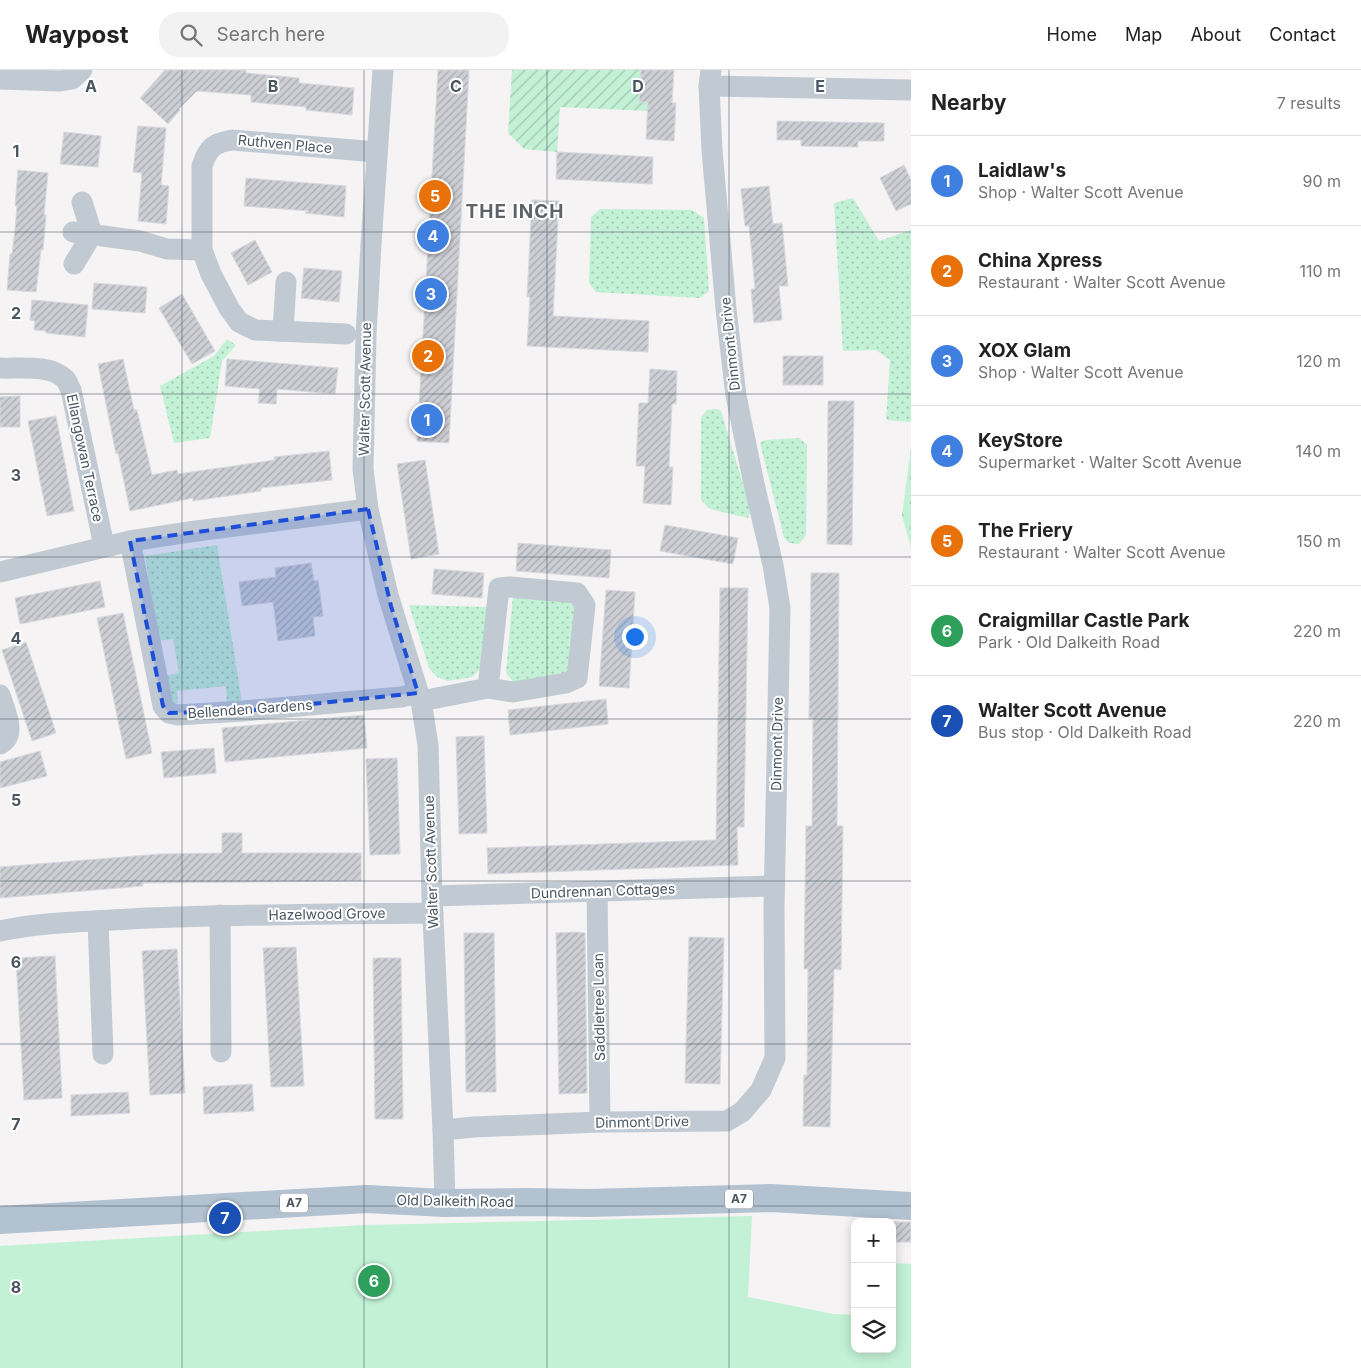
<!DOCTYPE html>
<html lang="en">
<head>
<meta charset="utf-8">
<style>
  :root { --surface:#fff; --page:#f2f2f2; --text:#222; --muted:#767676; --line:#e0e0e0; --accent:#1a73e8 }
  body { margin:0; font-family:Inter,sans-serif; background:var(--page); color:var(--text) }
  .controls { position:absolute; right:15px; bottom:15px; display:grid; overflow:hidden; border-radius:10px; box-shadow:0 2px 12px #0003 }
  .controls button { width:45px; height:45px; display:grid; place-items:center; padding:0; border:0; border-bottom:1px solid var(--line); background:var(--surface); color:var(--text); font:25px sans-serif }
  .you { position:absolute; left:634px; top:566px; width:18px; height:18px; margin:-12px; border:4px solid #fff; border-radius:50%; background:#1a73e8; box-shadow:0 0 0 8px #1a73e833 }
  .badge { display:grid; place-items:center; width:32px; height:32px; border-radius:50%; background:var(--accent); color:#fff; font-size:16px; font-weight:700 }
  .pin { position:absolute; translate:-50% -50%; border:2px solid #fff; box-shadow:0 1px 5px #0006 }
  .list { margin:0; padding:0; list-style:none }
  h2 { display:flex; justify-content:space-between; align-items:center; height:65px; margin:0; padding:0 20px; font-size:21px }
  h2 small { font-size:16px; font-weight:400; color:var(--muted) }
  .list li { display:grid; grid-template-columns:32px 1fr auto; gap:15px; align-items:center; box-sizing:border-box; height:90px; padding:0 20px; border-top:1px solid var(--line) }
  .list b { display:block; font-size:19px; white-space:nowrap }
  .list p { margin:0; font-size:16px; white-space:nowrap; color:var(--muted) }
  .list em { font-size:16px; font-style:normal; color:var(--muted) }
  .icon { flex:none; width:28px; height:28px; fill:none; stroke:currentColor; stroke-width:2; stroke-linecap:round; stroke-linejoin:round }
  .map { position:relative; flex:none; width:911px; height:1298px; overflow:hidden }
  header { display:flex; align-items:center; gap:30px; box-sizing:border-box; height:70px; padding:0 25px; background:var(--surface); border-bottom:1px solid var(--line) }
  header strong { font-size:24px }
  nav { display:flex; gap:28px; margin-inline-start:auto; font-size:18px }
  .search { width:350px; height:45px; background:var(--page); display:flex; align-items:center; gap:12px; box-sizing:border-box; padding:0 18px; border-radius:20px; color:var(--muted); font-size:19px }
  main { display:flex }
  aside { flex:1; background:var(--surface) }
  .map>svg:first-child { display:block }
</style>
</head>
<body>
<header>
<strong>Waypost</strong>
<div class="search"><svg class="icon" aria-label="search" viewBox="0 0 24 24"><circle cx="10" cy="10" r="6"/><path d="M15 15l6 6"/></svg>Search here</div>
<nav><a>Home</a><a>Map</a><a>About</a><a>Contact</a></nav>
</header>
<main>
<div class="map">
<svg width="911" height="1298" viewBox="0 0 911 1298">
  <defs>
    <pattern id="grass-dots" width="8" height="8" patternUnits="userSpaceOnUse" patternTransform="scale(1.25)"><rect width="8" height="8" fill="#c3f1d5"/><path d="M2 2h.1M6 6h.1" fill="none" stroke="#a0c6b0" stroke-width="1.8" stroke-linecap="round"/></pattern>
    <pattern id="forest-firs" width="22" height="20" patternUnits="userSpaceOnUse" patternTransform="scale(1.25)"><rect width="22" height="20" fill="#c3f1d5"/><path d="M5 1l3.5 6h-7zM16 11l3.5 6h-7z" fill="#a0c6b0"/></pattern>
    <pattern id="garden-furrows" width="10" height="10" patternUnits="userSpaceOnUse" patternTransform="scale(1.25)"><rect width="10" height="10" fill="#c3f1d5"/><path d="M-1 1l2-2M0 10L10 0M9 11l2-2" fill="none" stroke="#a0c6b0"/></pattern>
    <pattern id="building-hatch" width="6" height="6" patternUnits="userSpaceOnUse" patternTransform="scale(1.25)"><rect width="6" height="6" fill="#cdcfd5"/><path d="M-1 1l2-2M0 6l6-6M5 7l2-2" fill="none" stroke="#a8abb0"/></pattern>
  </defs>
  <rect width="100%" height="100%" fill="#f5f3f3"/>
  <g fill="url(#grass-dots)">
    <path d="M 853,128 L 879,171 L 911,160 L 911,352 L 886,350 L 890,290 L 876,280 L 843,281 L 834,133 Z"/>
    <path d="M 600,139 L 692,140 L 704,148 L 709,221 L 700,228 L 596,222 L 589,213 L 591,147 Z"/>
    <path d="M 227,269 L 236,275 L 222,291 L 210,368 L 174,373 L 160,316 L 214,286 Z"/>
    <path d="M 717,339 L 721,341 L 751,441 L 748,448 L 710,439 L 701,430 L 701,347 L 707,340 Z"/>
    <path d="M 799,368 L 807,375 L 806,465 L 799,474 L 789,473 L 784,467 L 760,373 L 765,370 Z"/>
    <path d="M 217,475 L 242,632 L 227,633 L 226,616 L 177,621 L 178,638 L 172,634 L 164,606 L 179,603 L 173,569 L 158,571 L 145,486 Z"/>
    <path d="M 513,525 L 570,532 L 578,540 L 570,602 L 513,612 L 506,603 Z"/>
    <path d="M 409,535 L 491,537 L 481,598 L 472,607 L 448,611 L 437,607 L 429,598 Z"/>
  </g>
  <path fill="url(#forest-firs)" d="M 911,377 L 911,478 L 902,446 Z"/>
  <path fill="#c3f1d5" d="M 752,1146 L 748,1227 L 833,1244 L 855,1245 L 855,1279 L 892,1279 L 892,1193 L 911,1194 L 911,1298 L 0,1298 L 0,1176 L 365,1155 Z"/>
  <path fill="url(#garden-furrows)" d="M 512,0 L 641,0 L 640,32 L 648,32 L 648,41 L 560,37 L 557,82 L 524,79 L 508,63 Z"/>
  <g fill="url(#building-hatch)" stroke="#d7d9de">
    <path d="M 165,0 L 246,0 L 246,3 L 299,8 L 299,13 L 354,18 L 352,45 L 306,40 L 306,37 L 251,32 L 251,25 L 197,21 L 179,39 L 180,40 L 168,54 L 140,28 Z"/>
    <path d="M 438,0 L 469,0 L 449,373 L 417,371 Z"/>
    <path d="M 641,0 L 674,0 L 672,33 L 676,33 L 674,71 L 646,69 L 648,32 L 639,32 Z"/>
    <path d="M 777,51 L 884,53 L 884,71 L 858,71 L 858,77 L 801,76 L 801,70 L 777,70 Z"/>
    <path d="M 138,56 L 166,58 L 161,115 L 169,116 L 166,154 L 138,151 L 142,103 L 133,102 Z"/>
    <path d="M 64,62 L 101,66 L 98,97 L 60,94 Z"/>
    <path d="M 557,82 L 653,87 L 652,114 L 556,109 Z"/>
    <path d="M 904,95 L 911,110 L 911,134 L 896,141 L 880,108 Z"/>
    <path d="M 18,100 L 48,103 L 44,145 L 46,145 L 43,180 L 41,180 L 36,222 L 7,220 L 10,184 L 12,184 L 15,160 L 17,136 L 15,136 Z"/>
    <path d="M 246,108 L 346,116 L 344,147 L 305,143 L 309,141 L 244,136 Z"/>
    <path d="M 769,116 L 773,154 L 782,153 L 788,216 L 779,216 L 782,250 L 754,253 L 751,219 L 755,219 L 752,186 L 749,156 L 745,156 L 741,119 Z"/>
    <path d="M 532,130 L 559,131 L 553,246 L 649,251 L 648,282 L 527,276 L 530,227 L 527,227 Z"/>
    <path d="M 255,170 L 272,202 L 248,215 L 231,183 Z"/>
    <path d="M 304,198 L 342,201 L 339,232 L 301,228 Z"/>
    <path d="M 94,213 L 147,217 L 145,243 L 92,239 Z"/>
    <path d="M 182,224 L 215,281 L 192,294 L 159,238 Z"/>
    <path d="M 32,230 L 88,235 L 85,267 L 46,263 L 46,261 L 34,260 L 35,251 L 30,250 Z"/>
    <rect x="783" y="286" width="40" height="29"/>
    <path d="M 123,289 L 134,340 L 137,340 L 152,405 L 177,400 L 178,404 L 275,390 L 274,387 L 329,381 L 332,410 L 261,418 L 261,421 L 193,431 L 193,428 L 130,441 L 118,383 L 116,384 L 98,294 Z"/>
    <path d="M 227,289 L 338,298 L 335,324 L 277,319 L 276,334 L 258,333 L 260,319 L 225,316 Z"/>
    <path d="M 650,299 L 677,301 L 676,334 L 672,334 L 669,397 L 673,397 L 671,435 L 643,433 L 645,396 L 636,396 L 639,333 L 648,333 Z"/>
    <path d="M 20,326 L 20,357 L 0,357 L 0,327 Z"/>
    <path d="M 828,331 L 854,331 L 852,475 L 827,474 Z"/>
    <path d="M 56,346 L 74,441 L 47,446 L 28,351 Z"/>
    <path d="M 425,390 L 439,484 L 411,489 L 397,394 Z"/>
    <path d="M 665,455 L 738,468 L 733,494 L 660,481 Z"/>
    <path d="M 518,473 L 611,480 L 609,508 L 516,501 Z"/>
    <path d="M 311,493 L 314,511 L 318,510 L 323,546 L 313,547 L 315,566 L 278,571 L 273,532 L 242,536 L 239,512 L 276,507 L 275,498 Z"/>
    <path d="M 434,499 L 484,503 L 482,528 L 432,524 Z"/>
    <path d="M 811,503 L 839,503 L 837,756 L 843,756 L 841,900 L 834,899 L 830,1057 L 803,1056 L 804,1005 L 807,1005 L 808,899 L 804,899 L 806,756 L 812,756 L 813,649 L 809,649 Z"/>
    <path d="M 100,511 L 105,537 L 20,554 L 15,528 Z"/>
    <path d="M 720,518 L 748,518 L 744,757 L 737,757 L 738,795 L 488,804 L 487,778 L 716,770 Z"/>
    <path d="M 606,520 L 635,522 L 629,618 L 599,616 Z"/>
    <path d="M 123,543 L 152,683 L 126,689 L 97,548 Z"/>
    <path d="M 26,572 L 56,663 L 32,671 L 2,580 Z"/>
    <path d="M 606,629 L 608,654 L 510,665 L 508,640 Z"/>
    <path d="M 364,645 L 367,678 L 225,692 L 222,658 Z"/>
    <path d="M 484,666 L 487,763 L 459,764 L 456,667 Z"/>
    <path d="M 214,678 L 216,703 L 164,708 L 161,682 Z"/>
    <path d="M 40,681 L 47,706 L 0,718 L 0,692 Z"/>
    <path d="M 397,688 L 400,784 L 370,785 L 366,689 Z"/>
    <path d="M 222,763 L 242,763 L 242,783 L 361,783 L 361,811 L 143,813 L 143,816 L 0,828 L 0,797 L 160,784 L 222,783 Z"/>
    <path d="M 575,862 L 585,863 L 587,1023 L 559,1024 L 556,863 Z"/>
    <path d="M 464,863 L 494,863 L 496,1022 L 466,1022 Z"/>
    <path d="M 689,867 L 724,868 L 720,1014 L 685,1013 Z"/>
    <path d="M 296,877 L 304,1016 L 271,1017 L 263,878 Z"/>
    <path d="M 177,879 L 185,1023 L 150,1025 L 142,881 Z"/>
    <path d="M 55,886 L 62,1028 L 24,1030 L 16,888 Z"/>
    <path d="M 373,888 L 401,888 L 403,1049 L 375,1049 Z"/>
    <path d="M 252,1014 L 254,1041 L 204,1044 L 203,1017 Z"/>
    <path d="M 128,1022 L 130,1043 L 71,1046 L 71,1025 Z"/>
    <rect x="892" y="1152" width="19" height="20"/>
  </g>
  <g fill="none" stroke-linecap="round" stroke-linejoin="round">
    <g stroke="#c1cad2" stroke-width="21">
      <path d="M 383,0 L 371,174 L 366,265 L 363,399 L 368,439 L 379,487 L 388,525 L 421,631 L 428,675 L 432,826 L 443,1060 L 445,1133"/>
      <path d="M 0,9 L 60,11 L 72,9 L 82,0"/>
      <path d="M 709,16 L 911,20"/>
      <path d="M 73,162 L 140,171 L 167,179 L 202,180"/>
      <path d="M 74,194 L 92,164 L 82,132"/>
      <path d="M 283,261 L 286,212"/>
      <path d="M 346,264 L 255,260 L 239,252 L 229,238 L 211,204 L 202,180 L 202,96 C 208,78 213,73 232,70 L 377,82"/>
      <path d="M 0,298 C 19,299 51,294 65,309 C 68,312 69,317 71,320 L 104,476"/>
      <path d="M 130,471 L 163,636 L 169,643 L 178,645 L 243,641 L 401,627 L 418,623"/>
      <path d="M 0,502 L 130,471 L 196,461 L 368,439"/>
      <path d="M 0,625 C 4,639 18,665 0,674"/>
      <path d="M 421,631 L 488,618 L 513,622 L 566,613 L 577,608 L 585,535 L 577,523 L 510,517 L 499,518 L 488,618"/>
      <path d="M 597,821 L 600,1052"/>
      <path d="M 432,826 L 774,816"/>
      <path d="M 220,845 L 221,982"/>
      <path d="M 98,851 L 103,984"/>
      <path d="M 0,861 C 42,852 85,852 129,849 C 230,844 332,844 433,843"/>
      <path d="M 443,1060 L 474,1057 L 600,1052 L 727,1051 L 742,1042 L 761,1020 L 775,988 L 774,838 L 780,538 L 773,495 L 754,414 L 736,326 L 726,239 L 712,80 L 709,16 L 711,0"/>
    </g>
    <path stroke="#b3c2d1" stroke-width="28" d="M 0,1150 L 367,1129 L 445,1133 L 528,1132 L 588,1133 L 771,1128 L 911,1136"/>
  </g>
  <path fill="#1d4ed8" fill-opacity="0.2" stroke="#1d4ed8" stroke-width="4" stroke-dasharray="10 6" stroke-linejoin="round" d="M 368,439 L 391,536 L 418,623 L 243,641 L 169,643 L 163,636 L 130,471 Z"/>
  <path fill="none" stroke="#4a5661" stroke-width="1" stroke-opacity="0.55" d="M 182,0 L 182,1298M 364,0 L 364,1298M 547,0 L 547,1298M 729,0 L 729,1298M 0,162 L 911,162M 0,324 L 911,324M 0,487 L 911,487M 0,649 L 911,649M 0,811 L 911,811M 0,974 L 911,974M 0,1136 L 911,1136"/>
  <g text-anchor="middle" stroke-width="4" stroke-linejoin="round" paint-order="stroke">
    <g fill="#fff" stroke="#808990" stroke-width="1">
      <rect x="725" y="1119.5" width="28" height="19" rx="4"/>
      <rect x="280" y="1123.5" width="28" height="19" rx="4"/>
    </g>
    <g font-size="12" font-weight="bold" fill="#4a5661">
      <text x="739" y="1133">A7</text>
      <text x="294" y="1137">A7</text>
    </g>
    <g font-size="14" fill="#4a5661" stroke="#fff">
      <text transform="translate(285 74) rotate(5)" y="5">Ruthven Place</text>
      <text transform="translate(730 274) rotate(-96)" y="5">Dinmont Drive</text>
      <text transform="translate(365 319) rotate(-89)" y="5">Walter Scott Avenue</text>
      <text transform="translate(85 388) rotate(78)" y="5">Ellangowan Terrace</text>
      <text transform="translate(250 639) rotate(-4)" y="5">Bellenden Gardens</text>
      <text transform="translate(777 674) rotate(-89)" y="5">Dinmont Drive</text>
      <text transform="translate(431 792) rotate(-92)" y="5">Walter Scott Avenue</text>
      <text transform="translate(603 821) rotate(-2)" y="5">Dundrennan Cottages</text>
      <text transform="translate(327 844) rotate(-1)" y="5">Hazelwood Grove</text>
      <text transform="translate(599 937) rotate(-91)" y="5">Saddletree Loan</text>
      <text transform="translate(642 1052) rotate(-1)" y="5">Dinmont Drive</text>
      <text transform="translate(455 1131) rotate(1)" y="5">Old Dalkeith Road</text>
    </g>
    <g font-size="19" font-weight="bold" letter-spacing="1" fill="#5f6368" stroke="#fff">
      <text x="515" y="148">THE INCH</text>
    </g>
  </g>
  <g font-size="16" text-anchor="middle" font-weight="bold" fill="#4a5661" stroke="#fff" stroke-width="4" stroke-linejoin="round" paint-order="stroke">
    <text x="91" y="22">A</text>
    <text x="273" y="22">B</text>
    <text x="456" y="22">C</text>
    <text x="638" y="22">D</text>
    <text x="820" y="22">E</text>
    <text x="16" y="87">1</text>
    <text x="16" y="249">2</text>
    <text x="16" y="411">3</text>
    <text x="16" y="574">4</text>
    <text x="16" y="736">5</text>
    <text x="16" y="898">6</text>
    <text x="16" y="1060">7</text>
    <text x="16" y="1223">8</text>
  </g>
</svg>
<div class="controls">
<button>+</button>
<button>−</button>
<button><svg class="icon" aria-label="layers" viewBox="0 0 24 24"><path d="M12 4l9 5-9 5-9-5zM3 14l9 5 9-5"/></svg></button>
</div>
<div class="you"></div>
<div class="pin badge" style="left:427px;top:350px;background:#3f7fe0">1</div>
<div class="pin badge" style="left:428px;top:286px;background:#e8710a">2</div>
<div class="pin badge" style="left:431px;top:224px;background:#3f7fe0">3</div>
<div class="pin badge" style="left:433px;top:166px;background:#3f7fe0">4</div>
<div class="pin badge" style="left:435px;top:126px;background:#e8710a">5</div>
<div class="pin badge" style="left:374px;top:1211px;background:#2e9e5b">6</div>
<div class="pin badge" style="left:225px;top:1148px;background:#1a4fb4">7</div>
</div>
<aside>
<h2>Nearby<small>7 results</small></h2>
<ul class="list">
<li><span class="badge" style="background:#3f7fe0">1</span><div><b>Laidlaw's</b><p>Shop · Walter Scott Avenue</p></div><em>90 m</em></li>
<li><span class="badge" style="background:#e8710a">2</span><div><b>China Xpress</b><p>Restaurant · Walter Scott Avenue</p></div><em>110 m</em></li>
<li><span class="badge" style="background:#3f7fe0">3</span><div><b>XOX Glam</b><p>Shop · Walter Scott Avenue</p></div><em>120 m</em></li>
<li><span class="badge" style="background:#3f7fe0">4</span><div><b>KeyStore</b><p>Supermarket · Walter Scott Avenue</p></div><em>140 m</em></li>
<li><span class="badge" style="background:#e8710a">5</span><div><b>The Friery</b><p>Restaurant · Walter Scott Avenue</p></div><em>150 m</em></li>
<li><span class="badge" style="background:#2e9e5b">6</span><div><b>Craigmillar Castle Park</b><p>Park · Old Dalkeith Road</p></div><em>220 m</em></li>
<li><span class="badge" style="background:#1a4fb4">7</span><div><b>Walter Scott Avenue</b><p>Bus stop · Old Dalkeith Road</p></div><em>220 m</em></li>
</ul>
</aside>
</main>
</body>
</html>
